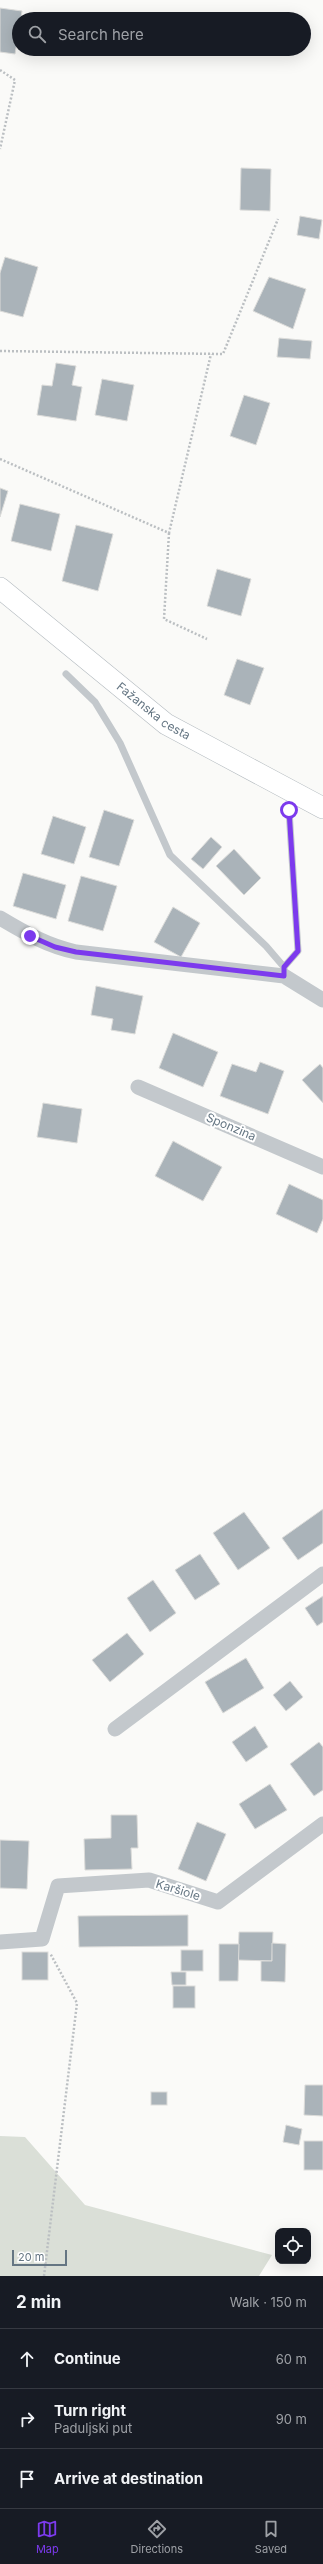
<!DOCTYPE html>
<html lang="en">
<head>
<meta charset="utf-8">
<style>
  :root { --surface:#171b24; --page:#20242c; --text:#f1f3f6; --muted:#9ea1a6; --line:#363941; --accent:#7c3aed }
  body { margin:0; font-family:Inter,sans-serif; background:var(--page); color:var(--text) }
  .controls { position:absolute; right:12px; bottom:12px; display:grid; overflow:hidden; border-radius:8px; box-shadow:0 4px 16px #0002 }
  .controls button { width:36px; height:36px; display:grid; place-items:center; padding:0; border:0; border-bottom:1px solid var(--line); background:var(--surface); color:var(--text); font:20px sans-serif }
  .scale { position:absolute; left:12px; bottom:10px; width:55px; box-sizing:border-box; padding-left:4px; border:2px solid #657683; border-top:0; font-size:11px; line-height:14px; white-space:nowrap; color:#657683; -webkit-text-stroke:3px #fff; paint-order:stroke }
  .stop { position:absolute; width:12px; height:12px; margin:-9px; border:3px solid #7c3aed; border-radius:50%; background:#fff }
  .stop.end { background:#7c3aed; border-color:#fff; box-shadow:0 1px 4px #0008 }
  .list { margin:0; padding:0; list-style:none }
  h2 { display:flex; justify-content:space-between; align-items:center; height:52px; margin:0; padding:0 16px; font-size:17px }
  h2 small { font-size:13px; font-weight:400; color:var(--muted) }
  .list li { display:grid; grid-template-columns:26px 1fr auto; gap:12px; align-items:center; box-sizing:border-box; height:60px; padding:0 16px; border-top:1px solid var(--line) }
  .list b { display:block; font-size:15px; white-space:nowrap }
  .list p { margin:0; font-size:13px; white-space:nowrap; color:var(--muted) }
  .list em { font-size:13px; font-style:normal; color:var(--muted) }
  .icon { flex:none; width:22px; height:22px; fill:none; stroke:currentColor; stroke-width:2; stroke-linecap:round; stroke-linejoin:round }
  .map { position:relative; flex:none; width:323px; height:2276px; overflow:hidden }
  .search { position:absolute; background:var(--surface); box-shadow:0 4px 16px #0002; left:12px; right:12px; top:12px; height:44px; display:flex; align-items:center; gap:10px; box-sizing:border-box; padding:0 14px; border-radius:22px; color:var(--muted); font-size:15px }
  .sheet { height:232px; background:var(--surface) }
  nav { display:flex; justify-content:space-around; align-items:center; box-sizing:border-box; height:56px; border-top:1px solid var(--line); background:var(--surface); font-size:11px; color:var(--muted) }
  nav a { display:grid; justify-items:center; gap:2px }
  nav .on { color:var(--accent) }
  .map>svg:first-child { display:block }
</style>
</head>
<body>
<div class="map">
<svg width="323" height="2276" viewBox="0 0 323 2276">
  <rect width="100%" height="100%" fill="#fafaf8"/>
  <path fill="#dadfd7" d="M 0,2136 L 25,2137 L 85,2205 L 272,2255 L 259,2276 L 0,2276 Z"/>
  <g fill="#aab3b9" stroke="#dcdcda">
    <path d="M 0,8 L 22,11 L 15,54 L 0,52 Z"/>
    <path d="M 241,168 L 271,169 L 270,211 L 240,210 Z"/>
    <path d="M 300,216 L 322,220 L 319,239 L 297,235 Z"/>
    <path d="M 5,257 L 38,267 L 23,317 L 0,311 L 0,273 Z"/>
    <path d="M 269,277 L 306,289 L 293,329 L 253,311 Z"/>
    <path d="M 279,338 L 312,341 L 310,359 L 277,357 Z"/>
    <path d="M 56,363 L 76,366 L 72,385 L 82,387 L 76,421 L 37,415 L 42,385 L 52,386 Z"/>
    <path d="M 102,379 L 134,385 L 127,421 L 95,415 Z"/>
    <path d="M 244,395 L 270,403 L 256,445 L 230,436 Z"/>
    <path d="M 0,488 L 8,491 L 0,517 Z"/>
    <path d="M 20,504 L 60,514 L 51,551 L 11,541 Z"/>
    <path d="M 76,525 L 113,534 L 98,591 L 62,581 Z"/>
    <path d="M 217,569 L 251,579 L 241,616 L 207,606 Z"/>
    <path d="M 237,659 L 264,668 L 250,705 L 224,695 Z"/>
    <path d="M 104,810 L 134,820 L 119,866 L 89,857 Z"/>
    <path d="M 53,816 L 86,827 L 74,864 L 41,854 Z"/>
    <path d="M 211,837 L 222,847 L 203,869 L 191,859 Z"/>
    <path d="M 234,849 L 261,878 L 244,895 L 216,866 Z"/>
    <path d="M 23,873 L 66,885 L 56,919 L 13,906 Z"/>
    <path d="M 81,876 L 117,886 L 103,931 L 68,921 Z"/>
    <path d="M 173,907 L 200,923 L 181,957 L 154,942 Z"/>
    <path d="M 96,986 L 143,996 L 135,1034 L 111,1030 L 113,1019 L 91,1015 Z"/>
    <path d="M 173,1033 L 218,1052 L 203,1087 L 159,1068 Z"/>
    <path d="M 260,1062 L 284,1071 L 268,1114 L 220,1096 L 232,1064 L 256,1072 Z"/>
    <path d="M 320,1064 L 323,1068 L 323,1103 L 302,1080 Z"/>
    <path d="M 43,1103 L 82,1109 L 77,1143 L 37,1137 Z"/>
    <path d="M 173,1141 L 222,1167 L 203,1201 L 155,1176 Z"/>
    <path d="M 289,1184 L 323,1200 L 323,1219 L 317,1233 L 276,1214 Z"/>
    <path d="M 323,1509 L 323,1543 L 298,1560 L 282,1538 Z"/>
    <path d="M 244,1512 L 270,1548 L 238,1570 L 213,1533 Z"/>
    <path d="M 200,1554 L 220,1584 L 195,1600 L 175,1570 Z"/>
    <path d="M 153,1580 L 176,1613 L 150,1632 L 127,1598 Z"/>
    <path d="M 323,1596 L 323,1622 L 317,1626 L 305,1608 Z"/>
    <path d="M 127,1633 L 144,1654 L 110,1682 L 92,1660 Z"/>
    <path d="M 246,1658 L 264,1688 L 223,1713 L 205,1682 Z"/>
    <path d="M 290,1681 L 303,1697 L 286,1711 L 273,1695 Z"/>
    <path d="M 255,1726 L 268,1747 L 246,1762 L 232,1742 Z"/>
    <path d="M 319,1742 L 323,1747 L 323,1790 L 314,1796 L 290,1764 Z"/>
    <path d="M 270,1784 L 287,1810 L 255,1829 L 239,1804 Z"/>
    <path d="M 111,1815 L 137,1815 L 138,1848 L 131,1848 L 132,1869 L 85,1870 L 84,1839 L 111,1838 Z"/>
    <path d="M 197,1822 L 226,1834 L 206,1881 L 178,1869 Z"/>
    <path d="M 0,1840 L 29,1841 L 27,1889 L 0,1888 Z"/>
    <path d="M 188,1915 L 188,1946 L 79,1947 L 78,1916 Z"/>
    <path d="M 239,1932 L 273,1932 L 272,1961 L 238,1960 Z"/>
    <path d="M 272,1943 L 286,1944 L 285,1982 L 261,1981 L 261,1961 L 272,1961 Z"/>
    <path d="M 219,1944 L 239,1944 L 238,1981 L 219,1981 Z"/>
    <rect x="181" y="1950" width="22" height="21"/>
    <rect x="22" y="1952" width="26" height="28"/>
    <path d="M 171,1972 L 186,1972 L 186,1985 L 172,1985 Z"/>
    <rect x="173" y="1986" width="22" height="22"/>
    <path d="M 305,2085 L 323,2085 L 323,2116 L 304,2115 Z"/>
    <rect x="151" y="2092" width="16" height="13"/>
    <path d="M 286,2125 L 302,2129 L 299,2145 L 283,2142 Z"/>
    <rect x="304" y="2141" width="19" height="29"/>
  </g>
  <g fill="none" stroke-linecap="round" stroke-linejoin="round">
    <g stroke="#b3babf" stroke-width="22">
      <g id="secondary">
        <path id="s1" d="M 0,588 L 166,724 L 323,808"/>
      </g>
    </g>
    <g stroke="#bbbfc2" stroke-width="2.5" stroke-dasharray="2 2" stroke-linecap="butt">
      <path d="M 0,70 L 15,80 L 0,149"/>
      <path d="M 0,351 L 223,354 L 278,219"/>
      <path d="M 0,459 L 169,533 L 211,354"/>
      <path d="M 169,533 L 164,619 L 207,639"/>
      <path d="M 44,2276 L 77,2003 L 50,1953"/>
    </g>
    <g stroke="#c3c8cc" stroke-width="7">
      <path d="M 66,674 L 95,702 L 120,743 L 170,855 L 266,946 L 284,967 L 284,976"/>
      <path d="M 284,967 L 298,951 L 289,810"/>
    </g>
    <g stroke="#c3c8cc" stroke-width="15">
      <path d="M 0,918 C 25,933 48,946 76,952 L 284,976 L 323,1000"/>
      <path d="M 138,1087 L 323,1167"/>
      <path d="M 115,1729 L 323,1574"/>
      <path d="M 0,1942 L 42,1939 L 58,1886 L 149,1880 L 218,1902 L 323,1824"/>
    </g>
    <use href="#secondary" stroke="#fff" stroke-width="21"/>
  </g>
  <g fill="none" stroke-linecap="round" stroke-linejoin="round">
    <path stroke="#7c3aed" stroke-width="5" d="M 30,936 L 55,947 L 76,952 L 284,976 L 284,967 L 298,951 L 289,810"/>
  </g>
  <g text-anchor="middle" stroke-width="4" stroke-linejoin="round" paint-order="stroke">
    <g font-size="12" fill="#657683" stroke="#fff">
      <text dy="4" stroke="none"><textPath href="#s1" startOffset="197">Fažanska cesta</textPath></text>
      <text transform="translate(231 1127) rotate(23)" y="4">Sponzina</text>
      <text transform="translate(178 1890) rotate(17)" y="4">Karšiole</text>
    </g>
  </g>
</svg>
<div class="controls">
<button><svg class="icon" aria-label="locate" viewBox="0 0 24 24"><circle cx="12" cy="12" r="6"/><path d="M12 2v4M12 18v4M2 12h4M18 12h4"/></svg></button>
</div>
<div class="scale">20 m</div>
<div class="stop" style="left:289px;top:810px"></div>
<div class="stop end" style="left:30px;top:936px"></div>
<div class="search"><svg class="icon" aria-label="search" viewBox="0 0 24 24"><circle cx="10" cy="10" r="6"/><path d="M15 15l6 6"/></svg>Search here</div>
</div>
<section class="sheet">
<h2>2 min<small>Walk · 150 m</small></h2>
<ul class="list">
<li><svg class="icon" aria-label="ahead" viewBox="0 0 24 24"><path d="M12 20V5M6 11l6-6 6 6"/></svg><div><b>Continue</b></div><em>60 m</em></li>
<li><svg class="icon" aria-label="right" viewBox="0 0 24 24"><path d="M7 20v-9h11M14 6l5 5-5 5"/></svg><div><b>Turn right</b><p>Paduljski put</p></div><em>90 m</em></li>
<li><svg class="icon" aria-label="arrive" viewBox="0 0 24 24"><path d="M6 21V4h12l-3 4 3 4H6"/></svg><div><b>Arrive at destination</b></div></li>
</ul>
</section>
<nav>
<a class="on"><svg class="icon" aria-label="map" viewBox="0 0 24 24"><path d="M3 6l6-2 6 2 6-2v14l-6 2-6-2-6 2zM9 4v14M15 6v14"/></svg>Map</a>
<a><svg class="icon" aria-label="directions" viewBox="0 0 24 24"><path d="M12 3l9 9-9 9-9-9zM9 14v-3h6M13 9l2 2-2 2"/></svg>Directions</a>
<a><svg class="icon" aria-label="saved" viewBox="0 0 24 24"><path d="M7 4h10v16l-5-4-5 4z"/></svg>Saved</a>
</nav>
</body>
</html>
